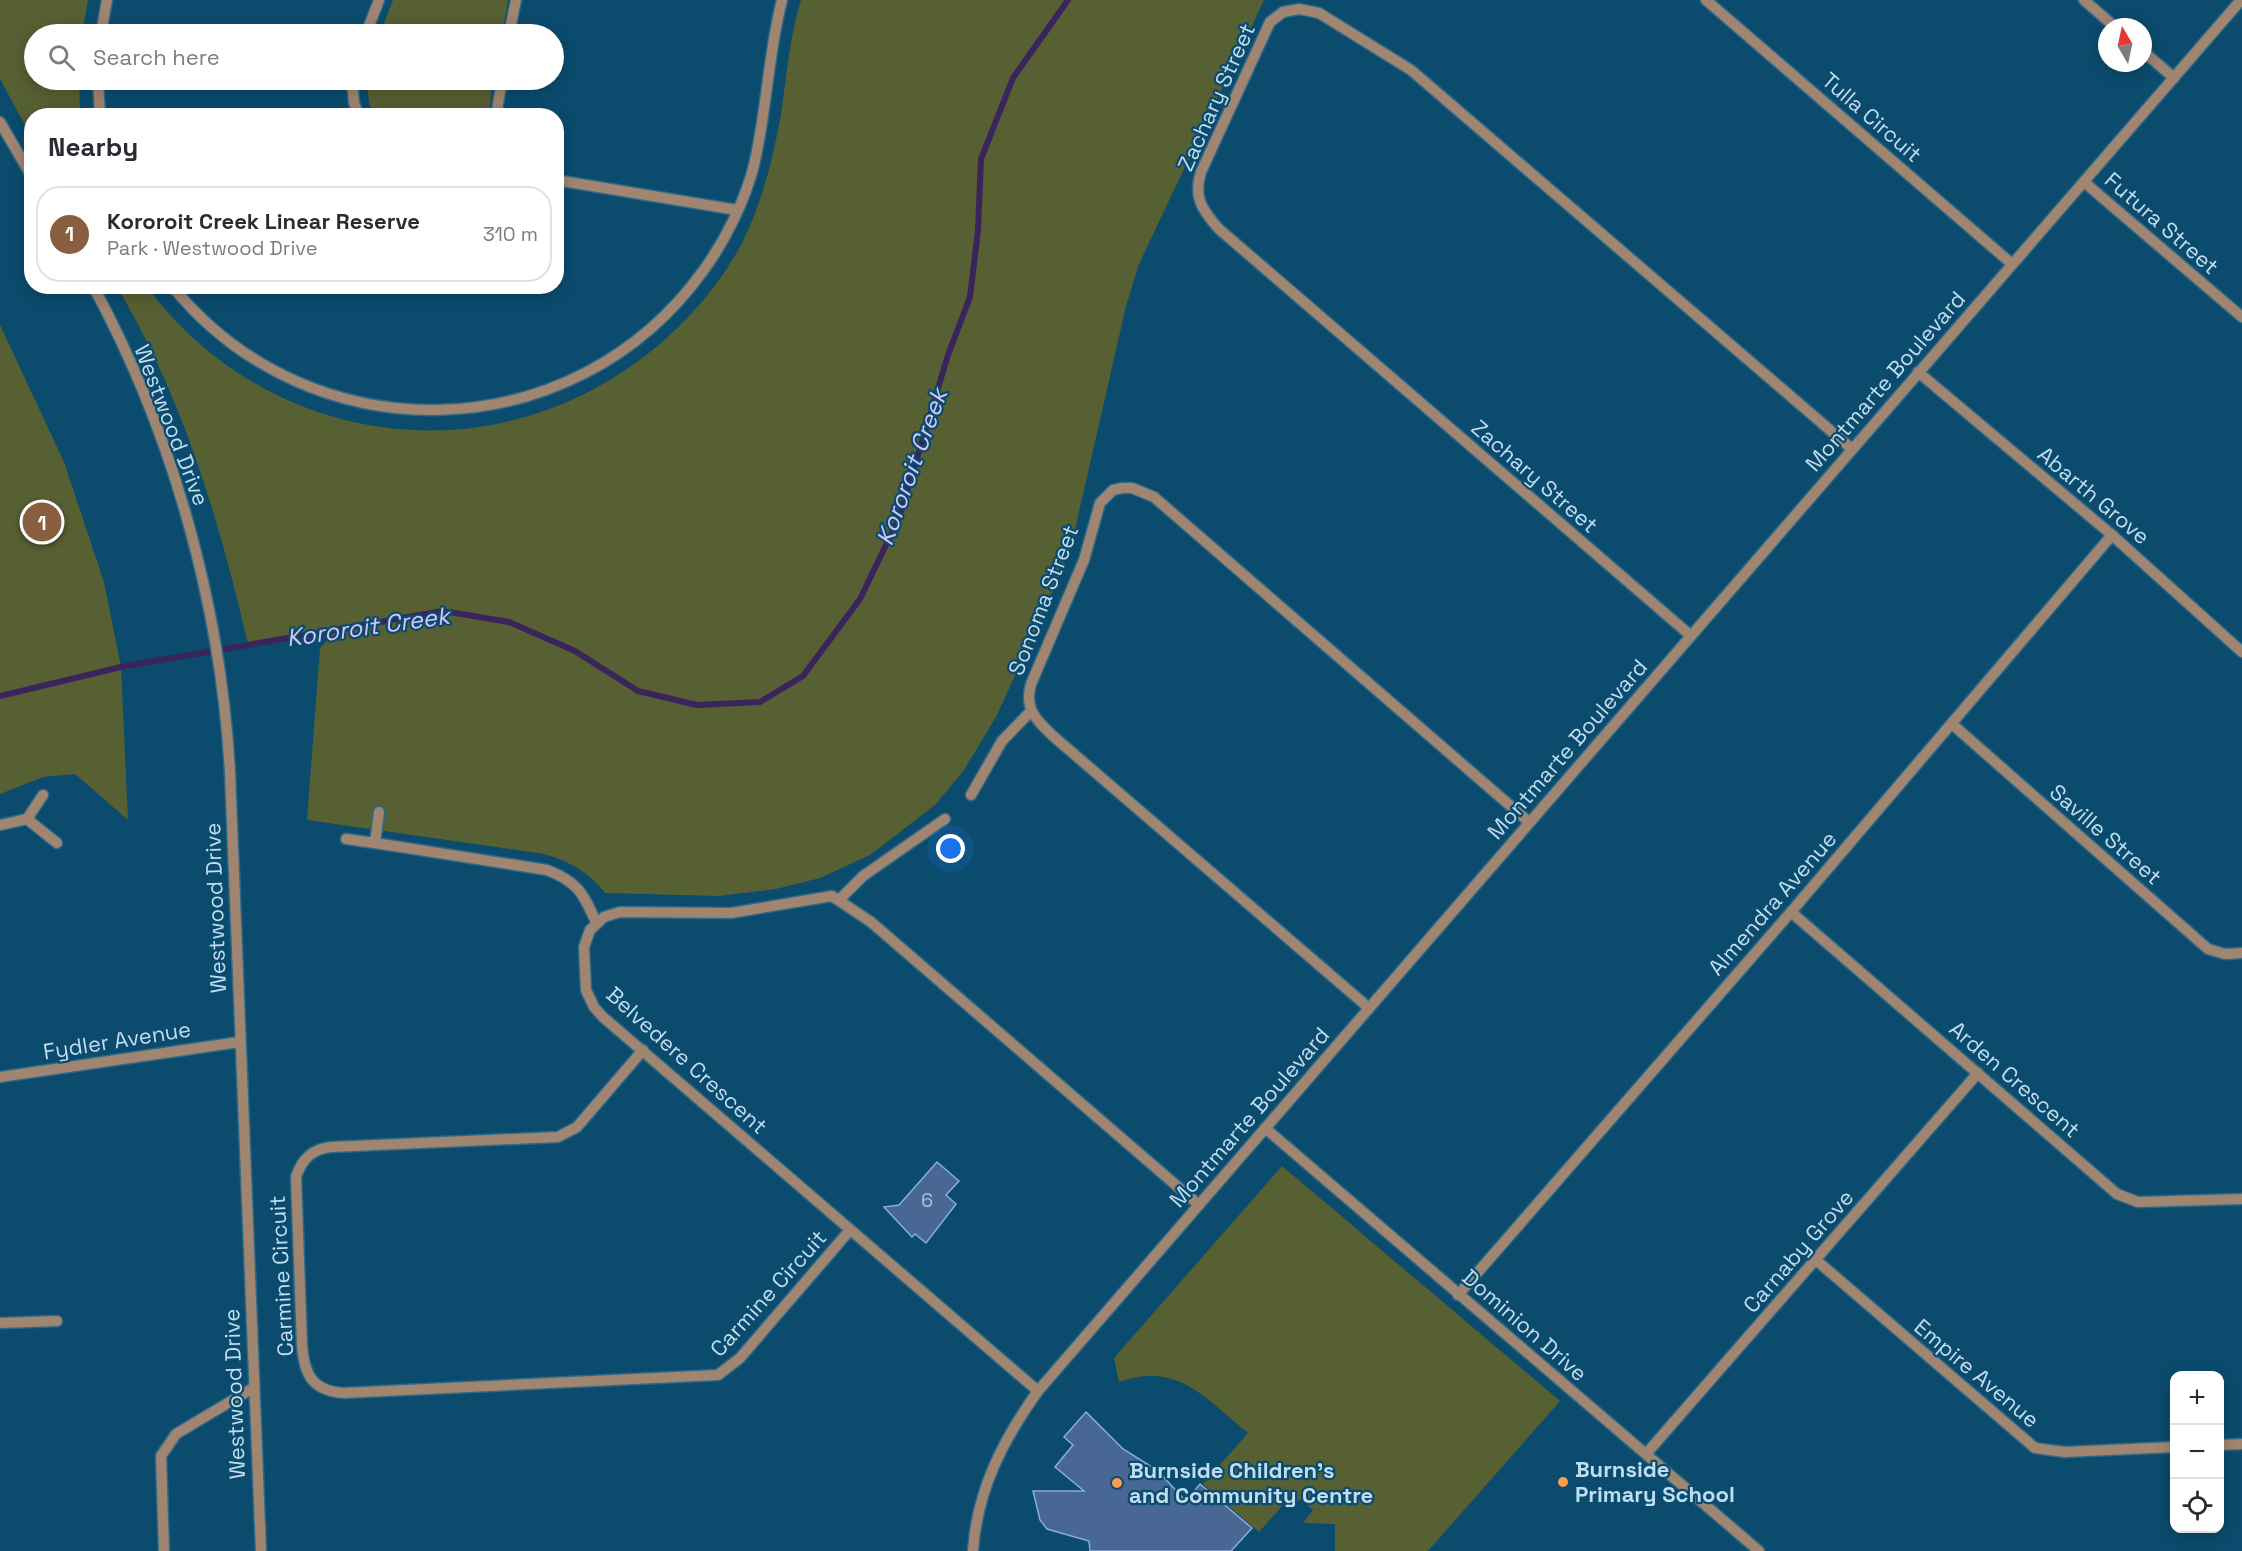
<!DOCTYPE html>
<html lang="en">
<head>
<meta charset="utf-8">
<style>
  :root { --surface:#fff; --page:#f7f7f7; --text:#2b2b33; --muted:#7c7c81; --line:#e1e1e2; --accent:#895f40 }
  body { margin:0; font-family:"Space Grotesk",sans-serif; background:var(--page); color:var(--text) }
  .controls { position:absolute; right:18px; bottom:18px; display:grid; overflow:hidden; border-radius:12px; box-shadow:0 3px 15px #0003 }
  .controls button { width:54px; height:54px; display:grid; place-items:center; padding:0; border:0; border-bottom:2px solid var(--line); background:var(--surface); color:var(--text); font:30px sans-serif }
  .compass { position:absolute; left:2098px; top:18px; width:54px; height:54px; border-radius:50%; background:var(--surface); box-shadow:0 3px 15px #0003; rotate:351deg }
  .you { position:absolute; left:951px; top:849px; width:21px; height:21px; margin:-15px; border:4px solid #fff; border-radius:50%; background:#1a73e8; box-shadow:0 0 0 9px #1a73e833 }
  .badge { display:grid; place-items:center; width:39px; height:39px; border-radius:50%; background:var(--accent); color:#fff; font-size:20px; font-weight:700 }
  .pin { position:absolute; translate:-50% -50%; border:3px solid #fff; box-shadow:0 2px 6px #0006 }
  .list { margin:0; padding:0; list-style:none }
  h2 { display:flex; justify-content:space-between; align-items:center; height:78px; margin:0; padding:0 24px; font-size:26px }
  h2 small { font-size:20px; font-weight:400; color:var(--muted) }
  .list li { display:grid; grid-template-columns:39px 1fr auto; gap:18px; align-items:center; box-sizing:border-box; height:96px; margin:0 12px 12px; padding:0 12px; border:2px solid var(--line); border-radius:24px }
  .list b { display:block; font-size:22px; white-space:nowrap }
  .list p { margin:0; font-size:20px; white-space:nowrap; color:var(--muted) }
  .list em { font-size:20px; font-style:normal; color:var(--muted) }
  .icon { flex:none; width:33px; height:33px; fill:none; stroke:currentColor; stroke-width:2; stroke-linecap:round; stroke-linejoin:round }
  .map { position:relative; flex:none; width:2242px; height:1551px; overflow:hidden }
  .search { position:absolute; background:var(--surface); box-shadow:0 3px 15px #0003; left:24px; top:24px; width:540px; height:66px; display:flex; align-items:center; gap:15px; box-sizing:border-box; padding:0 21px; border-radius:33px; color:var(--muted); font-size:22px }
  .panel { position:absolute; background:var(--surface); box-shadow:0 3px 15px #0003; left:24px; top:108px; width:540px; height:186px; border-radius:24px }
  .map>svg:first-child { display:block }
</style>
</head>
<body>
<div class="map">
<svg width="2242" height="1551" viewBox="0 0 2242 1551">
  <rect width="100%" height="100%" fill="#0b4b6d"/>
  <g fill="#566033">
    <path d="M 0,0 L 88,0 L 82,34 L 34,34 L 34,80 L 79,80 L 80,115 L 32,116 L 31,136 L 0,79 Z"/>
    <path d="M 393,0 L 508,0 L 502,34 L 380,34 Z"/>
    <path d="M 801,0 L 1264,0 L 1139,264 L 1126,306 L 1071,547 L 1042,617 L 996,717 L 964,770 L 935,805 L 870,855 L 820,878 L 776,889 L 719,896 L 605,893 C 589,872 569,861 544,854 L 307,820 L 320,648 L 338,628 L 248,644 C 219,520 183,397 117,287 L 147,287 C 270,451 498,479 656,347 C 690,319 721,283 742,243 C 762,203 773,159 781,114 C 787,75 789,38 801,0 Z"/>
    <path d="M 367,80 L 493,80 L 489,115 L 375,115 L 369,104 Z"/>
    <path d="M 0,325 L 64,462 L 104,582 L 121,667 L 128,820 L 75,774 L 43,777 L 0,794 Z"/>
    <path d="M 1282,1166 L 1560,1401 L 1428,1551 L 1335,1551 L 1335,1524 L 1303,1523 L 1313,1510 L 1300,1499 L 1296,1504 L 1289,1498 L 1259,1532 L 1203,1484 L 1248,1433 C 1205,1398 1178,1361 1119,1382 L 1114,1358 Z"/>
  </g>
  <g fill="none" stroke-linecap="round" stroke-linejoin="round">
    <path stroke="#3a245c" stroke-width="6" d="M 0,696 L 121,667 L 443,611 L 509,622 L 575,651 L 638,691 L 697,705 L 760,702 L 803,676 L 860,599 L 899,518 L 948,355 L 970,297 L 978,230 L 981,159 L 1013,78 L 1068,0"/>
  </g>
  <g fill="#486795" stroke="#8aacde" stroke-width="1.5">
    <path d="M 937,1162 L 959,1181 L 946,1195 L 956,1204 L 926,1243 L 915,1234 L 912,1237 L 884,1207 L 899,1205 Z"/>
    <path d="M 1086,1412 L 1123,1449 L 1157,1470 L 1186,1501 L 1200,1484 L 1252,1528 L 1231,1551 L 1090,1551 L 1089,1541 L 1047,1529 L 1040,1520 L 1033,1491 L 1084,1491 L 1055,1467 L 1073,1445 L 1064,1437 Z"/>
  </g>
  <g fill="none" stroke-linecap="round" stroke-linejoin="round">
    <g stroke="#2f6887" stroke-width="13">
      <g id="minor">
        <path d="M 1706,0 L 2012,264"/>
        <path d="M 2084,0 L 2115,27"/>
        <path d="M 101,34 L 107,0"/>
        <path d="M 366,34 L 379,0"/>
        <path d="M 509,34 L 516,0"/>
        <path d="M 2143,51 L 2174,78"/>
        <path d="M 98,80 L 100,116"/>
        <path d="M 352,80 L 354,103 L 359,116"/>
        <path d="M 496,116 L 502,80"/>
        <path d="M 0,122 L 32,177"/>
        <path d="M 556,180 L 737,210"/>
        <path d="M 2084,182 L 2242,317"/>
        <path d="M 93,286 C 173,433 221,607 230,773 L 261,1551"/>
        <path d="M 172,286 C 311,457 574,450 703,271 C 725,241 745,201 754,165 C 767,110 768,54 782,0"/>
        <path d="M 1918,372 L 2112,535 L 2242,652"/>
        <path d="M 1690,635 L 1219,229 C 1202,210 1193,197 1201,172 L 1270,22 L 1283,12 L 1299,9 L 1319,13 L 1411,70 L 1852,449"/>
        <path d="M 1952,724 L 2208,949 L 2225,954 L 2242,953"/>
        <path d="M 43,795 L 27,819 L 57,843"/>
        <path d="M 971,795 L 1002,741 L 1030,712"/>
        <path d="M 0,825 L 27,819"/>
        <path d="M 346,839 L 375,843 L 379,812"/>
        <path d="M 375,843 L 547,870 C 578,882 583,893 596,922"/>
        <path d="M 839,900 L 863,876 L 945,819"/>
        <path d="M 1791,912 L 2117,1194 L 2138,1202 L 2242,1199"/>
        <path d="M 1369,1008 L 1053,736 C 1036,720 1024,709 1031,684 L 1084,560 L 1100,503 L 1113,490 L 1122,488 L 1132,488 L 1154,497 L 1529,822"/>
        <path d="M 643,1050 L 577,1127 L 558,1137 L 331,1147 C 312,1149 302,1159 296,1177 L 302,1345 C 304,1374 312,1391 344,1393 L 718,1375 L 740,1358 L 850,1230"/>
        <path d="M 0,1077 L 239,1042"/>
        <path d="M 1265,1128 L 1759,1551"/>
        <path d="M 1816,1260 L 2035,1448 L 2065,1452 L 2174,1447"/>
        <path d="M 1458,1295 L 1791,912 L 2112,535"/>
        <path d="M 0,1323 L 57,1321"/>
        <path d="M 1038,1391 L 603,1017 L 594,1007 L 586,990 L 584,947 L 590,930 L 604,917 L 620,912 L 731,913 L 832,896 L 871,922 L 1199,1205"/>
        <path d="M 2220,1445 L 2242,1444"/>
        <path d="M 1646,1454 L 1978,1073"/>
        <path d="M 164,1551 L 161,1456 L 176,1434 L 253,1388"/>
        <path d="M 973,1551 C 977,1490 1003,1440 1038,1391 L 2241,0"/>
      </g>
    </g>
    <use href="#minor" stroke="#a08571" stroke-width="10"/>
  </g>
  <g fill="#fb9e50" stroke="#0b4b6d" stroke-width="2">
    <circle cx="1563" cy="1482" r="6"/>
    <circle cx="1117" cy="1483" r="6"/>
  </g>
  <g text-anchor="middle" stroke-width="4.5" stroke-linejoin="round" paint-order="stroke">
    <g font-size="20" fill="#a2c0da">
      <text x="927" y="1207">6</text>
    </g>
    <g font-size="22" fill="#c0ddf1" stroke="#0b4b6d">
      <text transform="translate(1216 97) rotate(-66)" y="8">Zachary Street</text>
      <text transform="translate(1872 117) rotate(41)" y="8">Tulla Circuit</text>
      <text transform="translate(2162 223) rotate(41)" y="8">Futura Street</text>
      <text transform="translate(1885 381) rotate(-49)" y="8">Montmarte Boulevard</text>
      <text transform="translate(172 425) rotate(69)" y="8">Westwood Drive</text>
      <text transform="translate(1535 476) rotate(41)" y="8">Zachary Street</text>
      <text transform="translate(2094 495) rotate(40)" y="8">Abarth Grove</text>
      <text transform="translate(1043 600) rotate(-69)" y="8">Sonoma Street</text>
      <text transform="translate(1567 749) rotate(-49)" y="8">Montmarte Boulevard</text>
      <text transform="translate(2106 834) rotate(41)" y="8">Saville Street</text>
      <text transform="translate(1772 903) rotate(-49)" y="8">Almendra Avenue</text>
      <text transform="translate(215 908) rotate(-92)" y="8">Westwood Drive</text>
      <text transform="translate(117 1040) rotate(-9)" y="8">Fydler Avenue</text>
      <text transform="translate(687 1060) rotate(42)" y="8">Belvedere Crescent</text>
      <text transform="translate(2015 1079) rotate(41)" y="8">Arden Crescent</text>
      <text transform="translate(1249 1117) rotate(-49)" y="8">Montmarte Boulevard</text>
      <text transform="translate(1798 1251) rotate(-49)" y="8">Carnaby Grove</text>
      <text transform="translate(281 1276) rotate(-93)" y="8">Carmine Circuit</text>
      <text transform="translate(768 1293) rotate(-48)" y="8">Carmine Circuit</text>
      <text transform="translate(1525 1325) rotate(41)" y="8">Dominion Drive</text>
      <text transform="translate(1977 1373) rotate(40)" y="8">Empire Avenue</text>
      <text transform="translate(234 1394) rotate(-92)" y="8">Westwood Drive</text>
    </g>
    <g font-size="22" font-weight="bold" fill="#c0ddf1" stroke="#0b4b6d" text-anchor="start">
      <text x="1575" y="1477">Burnside<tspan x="1575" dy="25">Primary School</tspan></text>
      <text x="1129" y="1478">Burnside Children's<tspan x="1129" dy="25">and Community Centre</tspan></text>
    </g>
    <g font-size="24" font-style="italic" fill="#d5c5fb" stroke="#0b4b6d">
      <text transform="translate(912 467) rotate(-70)" y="8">Kororoit Creek</text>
      <text transform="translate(368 627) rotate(-8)" y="8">Kororoit Creek</text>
    </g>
  </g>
</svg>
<div class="controls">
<button>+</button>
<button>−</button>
<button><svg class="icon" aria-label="locate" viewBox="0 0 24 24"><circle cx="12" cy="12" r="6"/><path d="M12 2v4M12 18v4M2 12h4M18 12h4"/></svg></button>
</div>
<svg class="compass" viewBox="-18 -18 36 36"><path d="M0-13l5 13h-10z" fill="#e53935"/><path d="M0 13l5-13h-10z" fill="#7c7c81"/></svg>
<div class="you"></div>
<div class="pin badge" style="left:42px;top:522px">1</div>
<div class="search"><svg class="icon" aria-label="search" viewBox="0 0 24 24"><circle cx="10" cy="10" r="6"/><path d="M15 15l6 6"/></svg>Search here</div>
<section class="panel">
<h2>Nearby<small></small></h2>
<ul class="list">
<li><span class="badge">1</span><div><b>Kororoit Creek Linear Reserve</b><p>Park · Westwood Drive</p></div><em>310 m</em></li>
</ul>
</section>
</div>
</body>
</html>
